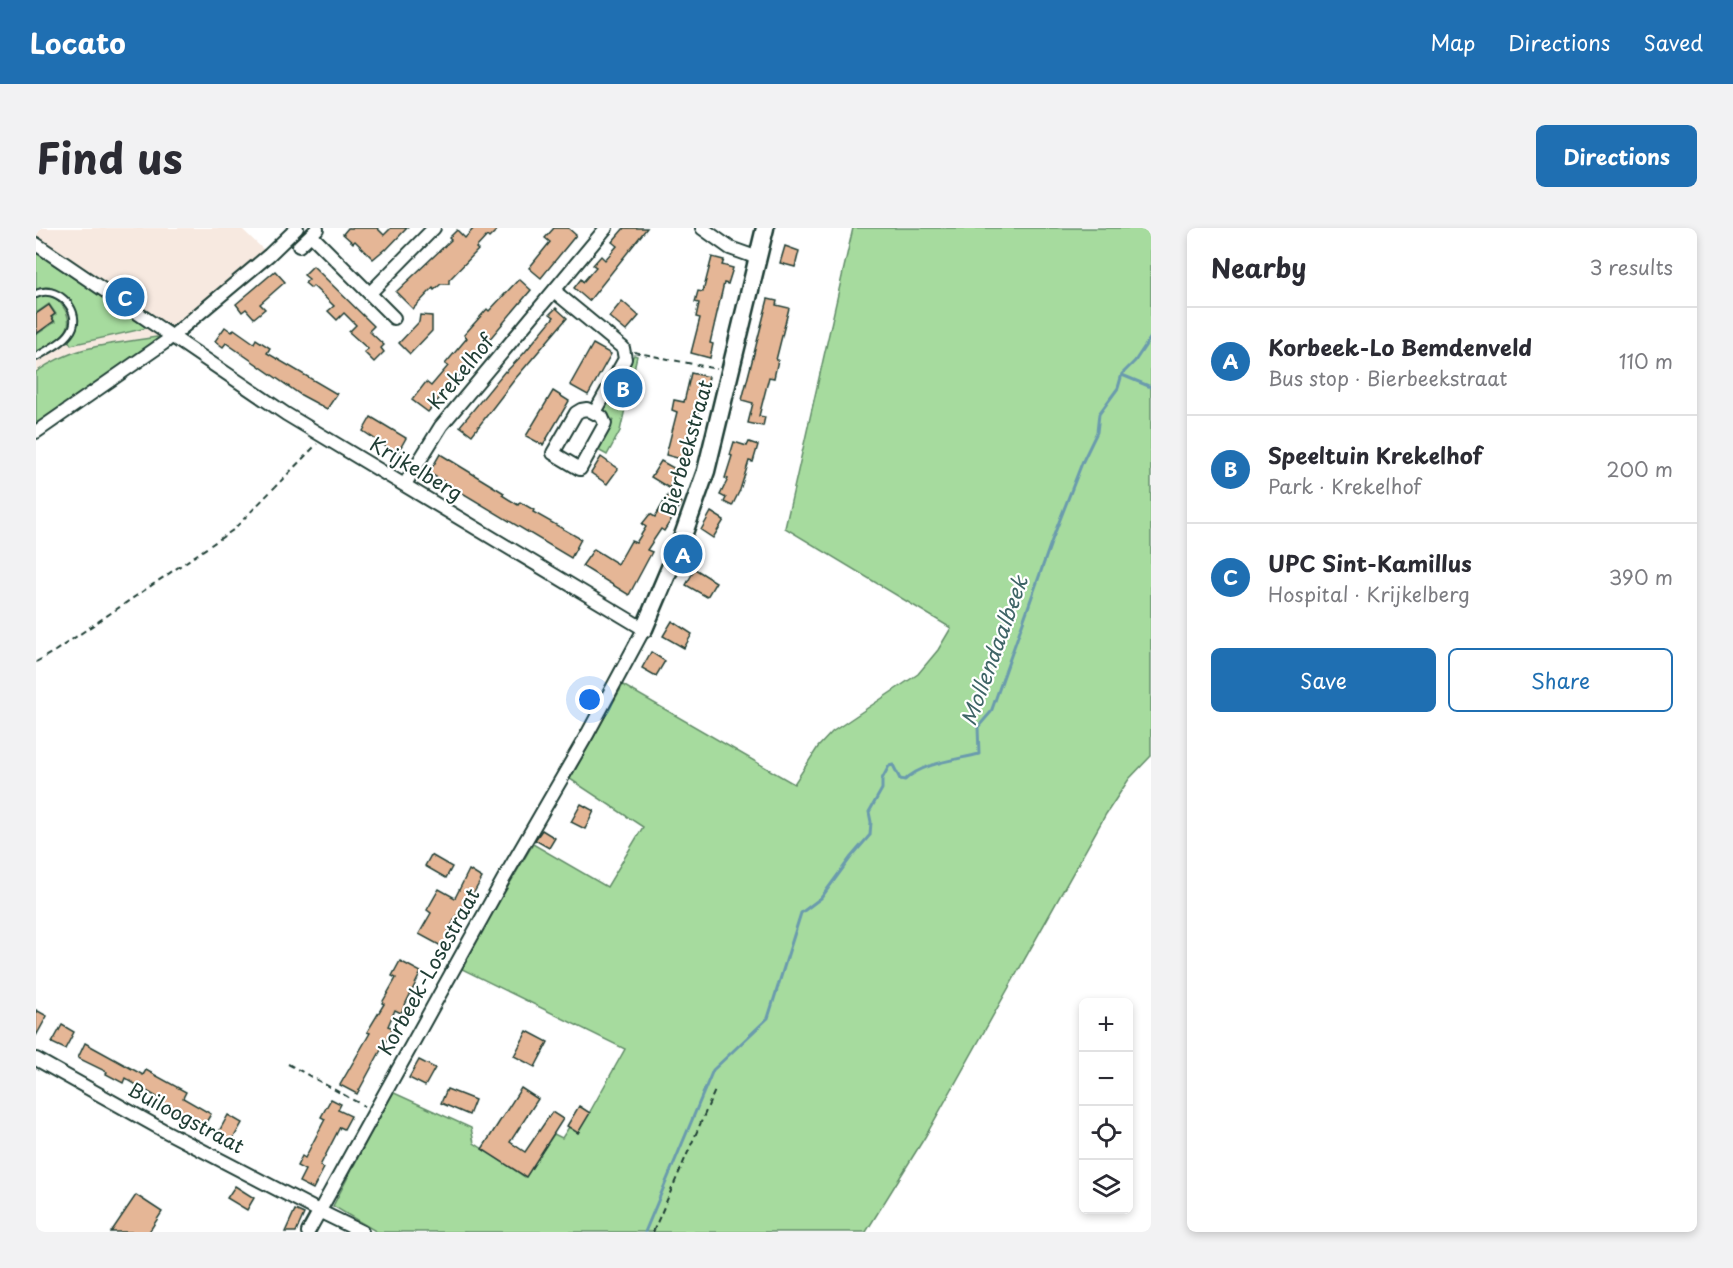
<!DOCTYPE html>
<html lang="en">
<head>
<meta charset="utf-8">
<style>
  :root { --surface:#fff; --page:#f2f2f3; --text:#2b2b33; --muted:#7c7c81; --line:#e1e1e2; --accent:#1f6fb2 }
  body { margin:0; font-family:"Playpen Sans",sans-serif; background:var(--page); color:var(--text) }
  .controls { position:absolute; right:18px; bottom:18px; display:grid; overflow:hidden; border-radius:9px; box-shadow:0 3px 9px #0003 }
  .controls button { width:54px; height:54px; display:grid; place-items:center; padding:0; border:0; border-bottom:2px solid var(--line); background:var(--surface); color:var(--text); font:30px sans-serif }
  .you { position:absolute; left:554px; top:472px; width:21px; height:21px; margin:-15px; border:4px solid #fff; border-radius:50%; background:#1a73e8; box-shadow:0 0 0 9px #1a73e833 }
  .badge { display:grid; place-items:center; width:39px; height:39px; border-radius:50%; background:var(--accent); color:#fff; font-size:20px; font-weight:700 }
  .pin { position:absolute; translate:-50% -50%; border:3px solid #fff; box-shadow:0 2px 6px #0006 }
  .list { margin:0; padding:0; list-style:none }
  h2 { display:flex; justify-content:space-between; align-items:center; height:78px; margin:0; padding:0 24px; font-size:26px }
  h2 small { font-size:20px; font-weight:400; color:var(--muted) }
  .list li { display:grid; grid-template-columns:39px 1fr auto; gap:18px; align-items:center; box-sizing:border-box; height:108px; padding:0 24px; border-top:2px solid var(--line) }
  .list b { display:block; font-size:22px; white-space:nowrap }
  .list p { margin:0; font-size:20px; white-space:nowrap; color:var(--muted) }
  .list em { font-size:20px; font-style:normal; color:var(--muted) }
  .actions { display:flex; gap:12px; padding:18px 24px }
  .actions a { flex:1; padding:14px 0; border:2px solid var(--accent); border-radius:9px; text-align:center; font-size:21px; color:var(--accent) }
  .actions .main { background:var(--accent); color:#fff }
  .icon { flex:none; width:33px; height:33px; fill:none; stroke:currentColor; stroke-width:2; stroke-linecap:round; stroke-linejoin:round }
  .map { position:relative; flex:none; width:1115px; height:1004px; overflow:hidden; border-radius:9px }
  header { display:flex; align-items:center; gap:36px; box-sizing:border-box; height:84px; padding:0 30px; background:var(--accent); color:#fff }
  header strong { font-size:28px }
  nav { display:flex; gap:33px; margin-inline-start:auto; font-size:21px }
  .intro { display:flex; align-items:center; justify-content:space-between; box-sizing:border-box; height:144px; padding:0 36px }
  h1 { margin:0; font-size:42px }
  .button { padding:15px 27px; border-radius:9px; background:var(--accent); color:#fff; font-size:21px; font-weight:700 }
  main { display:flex; gap:36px; padding:0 36px }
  aside { flex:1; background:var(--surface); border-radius:9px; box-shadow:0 3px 9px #0003 }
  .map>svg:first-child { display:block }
</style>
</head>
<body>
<header>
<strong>Locato</strong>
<nav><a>Map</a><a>Directions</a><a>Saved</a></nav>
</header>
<div class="intro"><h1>Find us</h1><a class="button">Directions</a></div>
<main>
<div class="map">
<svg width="1115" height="1004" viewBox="0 0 1115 1004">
  <rect width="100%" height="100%" fill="#fff"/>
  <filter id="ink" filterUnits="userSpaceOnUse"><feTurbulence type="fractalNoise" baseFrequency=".0167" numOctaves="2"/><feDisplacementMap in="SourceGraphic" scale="12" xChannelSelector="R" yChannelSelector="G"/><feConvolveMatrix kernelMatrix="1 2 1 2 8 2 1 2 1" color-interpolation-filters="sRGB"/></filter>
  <g filter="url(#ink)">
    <path fill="#f7e9e0" d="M 0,0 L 205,0 L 231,25 L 125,113 L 0,199 Z"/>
    <g fill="#a6db9e" stroke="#628c69" stroke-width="1.5">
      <path d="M 817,0 L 1115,0 L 1115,528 L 1093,551 L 1070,586 L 889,909 L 830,1004 L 341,1004 L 297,978 L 356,864 L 435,900 L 438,915 L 489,949 L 518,906 L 526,910 L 533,899 L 542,905 L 589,821 L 424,740 L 497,616 L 571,659 L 607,599 L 534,551 L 587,457 L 758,556 L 782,519 L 796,504 L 882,446 L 902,422 L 915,400 L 749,300 Z"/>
      <path d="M 0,25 L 111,100 L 35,117 L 32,112 L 38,104 L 42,92 C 33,77 22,50 0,62 Z"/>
      <path d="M 7,66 C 16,67 21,70 26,77 C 45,103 19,112 0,126 L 0,107 L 19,94 L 16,89 L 20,86 L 13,76 L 0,85 L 0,69 Z"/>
      <path d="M 121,109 L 124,113 L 0,198 L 0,144 C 41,116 73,117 121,109 Z"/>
      <path d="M 598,127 L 601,128 L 584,203 L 571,227 L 560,221 L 577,192 L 566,185 Z"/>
    </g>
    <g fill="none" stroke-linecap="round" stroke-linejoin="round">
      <g stroke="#6a9bad" stroke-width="3">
        <path d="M 1086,147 L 1115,159"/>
        <path d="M 609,1004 L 677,842 L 732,790 L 765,685 L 785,670 L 815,629 L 834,607 L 835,594 L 833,584 L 846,561 L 846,551 L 853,538 L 857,537 L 864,551 L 869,552 C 886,535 920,532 943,526 L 942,499 L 955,484 L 1016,312 L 1046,235 L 1061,204 L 1063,186 L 1082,160 L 1086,146 L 1099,133 L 1115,109"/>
      </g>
    </g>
    <g fill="#e5b696" stroke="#1f3d34" stroke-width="1.5">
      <path d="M 312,0 L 341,0 L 348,7 L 355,0 L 371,0 L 350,22 L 349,21 L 337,31 L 319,13 L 317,15 L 307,6 Z"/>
      <path d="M 438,0 L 463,0 L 453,10 L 451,8 L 440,20 L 442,22 L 413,52 L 413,56 L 405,56 L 398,62 L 397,60 L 377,81 L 360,64 L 415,12 L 413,10 L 421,2 L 429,10 Z"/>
      <path d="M 518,0 L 532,0 L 540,7 L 505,50 L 493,40 L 514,14 L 509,10 Z"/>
      <path d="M 588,0 L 611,0 L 553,73 L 538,60 L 545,51 L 547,54 L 560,39 L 557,37 L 565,28 L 569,32 L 581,18 L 576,14 Z"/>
      <path d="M 749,18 L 763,23 L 759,39 L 744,35 Z"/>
      <path d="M 676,29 L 688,32 L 686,37 L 697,40 L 692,56 L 688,55 L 674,115 L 677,116 L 674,130 L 655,125 L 664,90 L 660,89 L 663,75 L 659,74 L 662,63 L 667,64 Z"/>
      <path d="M 277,38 L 338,98 L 333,103 L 348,117 L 345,120 L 348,124 L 338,134 L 328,124 L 332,121 L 313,104 L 320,97 L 308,85 L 301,92 L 292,83 L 298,78 L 277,58 L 275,60 L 269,55 L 273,51 L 268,47 Z"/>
      <path d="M 239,43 L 249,54 L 224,76 L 229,81 L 218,90 L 210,81 L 206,84 L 200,76 Z"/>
      <path d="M 483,51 L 495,62 L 392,184 L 376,172 L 390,154 L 395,158 L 412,138 L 409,136 L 431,110 L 428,107 L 451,81 L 453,83 Z"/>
      <path d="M 732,71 L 741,73 L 740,77 L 753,80 L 740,132 L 742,132 L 738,150 L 733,149 L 723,188 L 729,189 L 727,198 L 712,195 L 717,175 L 706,172 Z"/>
      <path d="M 586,73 L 603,88 L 590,103 L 573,89 Z"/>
      <path d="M 13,77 L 19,86 L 15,89 L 18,93 L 0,106 L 0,86 Z"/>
      <path d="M 520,80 L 531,90 L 479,151 L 436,207 L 424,198 L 469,143 L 470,144 L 489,124 L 518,89 L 514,86 Z"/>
      <path d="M 384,87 L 396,88 L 396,103 L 374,126 L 363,115 L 383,94 Z"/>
      <path d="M 189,99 L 196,104 L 198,101 L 218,115 L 220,111 L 234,120 L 231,125 L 301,166 L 291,181 L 265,167 L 190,115 L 187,119 L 179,113 Z"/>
      <path d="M 557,116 L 575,126 L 552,167 L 534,157 Z"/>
      <path d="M 655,145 L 673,149 L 662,187 L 657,186 L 651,210 L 659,212 L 653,233 L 630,227 L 641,184 L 636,182 L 638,172 L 648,174 Z"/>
      <path d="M 517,163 L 533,173 L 507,217 L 490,208 Z"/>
      <path d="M 335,189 L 370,210 L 361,226 L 327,203 Z"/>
      <path d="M 698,214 L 711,218 L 713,214 L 722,217 L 717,234 L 713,233 L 704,262 L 696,278 L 688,274 L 690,270 L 684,267 L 692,251 L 689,250 L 696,228 L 694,227 Z"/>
      <path d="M 404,226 L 468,265 L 466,267 L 482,277 L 484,274 L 498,282 L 497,284 L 545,311 L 535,330 L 393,245 Z"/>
      <path d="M 565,229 L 582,241 L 571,256 L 555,245 Z"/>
      <path d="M 625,233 L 643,243 L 633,260 L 615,249 Z"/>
      <path d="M 632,267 L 646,275 L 628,303 L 625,301 L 611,322 L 616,324 L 593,367 L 546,338 L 558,321 L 582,336 L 595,313 L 600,315 L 610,299 L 606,296 L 614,286 L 619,289 Z"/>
      <path d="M 675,284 L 688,292 L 677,310 L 665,302 Z"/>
      <path d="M 659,341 L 680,354 L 671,369 L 650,357 Z"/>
      <path d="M 636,393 L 656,406 L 648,420 L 627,408 Z"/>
      <path d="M 615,424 L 629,433 L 620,448 L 606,440 Z"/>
      <path d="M 545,576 L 558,583 L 549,601 L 535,594 Z"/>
      <path d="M 506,602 L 519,610 L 513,620 L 499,612 Z"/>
      <path d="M 395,627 L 416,639 L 410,650 L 389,638 Z"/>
      <path d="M 433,642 L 446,650 L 431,677 L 428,675 L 412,703 L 415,705 L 407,719 L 383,706 L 395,685 L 391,682 L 403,661 L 419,670 Z"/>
      <path d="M 364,733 L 385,744 L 365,785 L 359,782 L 352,798 L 357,800 L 321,866 L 304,857 L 334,805 L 331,804 L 348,776 L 346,775 L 360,750 L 356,748 Z"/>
      <path d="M 0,782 L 11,788 L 0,808 Z"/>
      <path d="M 26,797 L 38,804 L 29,821 L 16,815 Z"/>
      <path d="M 491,803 L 512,814 L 499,839 L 478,828 Z"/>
      <path d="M 49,815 L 107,847 L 110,842 L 150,864 L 147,870 L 175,886 L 166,901 L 124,876 L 126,872 L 89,850 L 87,855 L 70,846 L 71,844 L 42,830 Z"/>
      <path d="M 383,832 L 399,840 L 389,858 L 373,850 Z"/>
      <path d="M 485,860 L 502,871 L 474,914 L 489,924 L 516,884 L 527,891 L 490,949 L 446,921 Z"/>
      <path d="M 411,861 L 439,872 L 433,887 L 405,875 Z"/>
      <path d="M 295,871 L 305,876 L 302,882 L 315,888 L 308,901 L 304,899 L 284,938 L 288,940 L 277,961 L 263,954 L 269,942 L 261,938 L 266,928 L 269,930 L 289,891 L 285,889 Z"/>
      <path d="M 543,878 L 554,885 L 542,905 L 531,898 Z"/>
      <path d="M 192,887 L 206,895 L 194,916 L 180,909 Z"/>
      <path d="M 199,958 L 218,970 L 211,982 L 191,970 Z"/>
      <path d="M 100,967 L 126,984 L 113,1004 L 75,1004 Z"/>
      <path d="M 259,982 L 268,986 L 260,1004 L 249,1004 Z"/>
    </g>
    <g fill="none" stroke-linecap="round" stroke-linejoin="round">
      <g stroke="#1f3d34" stroke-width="10">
        <path id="lane" d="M 0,66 C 19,56 44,80 37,99 C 32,113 11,122 0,129"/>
      </g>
      <g stroke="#1f3d34" stroke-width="16">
        <g id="street">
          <path d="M 666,0 L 694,20 L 722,30"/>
          <path d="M 275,7 L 358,90"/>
          <path d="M 0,16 L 250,186 L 608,401 L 552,505 L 467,652 L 272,1004"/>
          <path d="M 263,18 L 281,1"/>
          <path d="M 518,63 L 587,120 L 589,131 L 559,184"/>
          <path d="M 334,65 L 398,0"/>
          <path d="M 551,181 L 566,189 L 569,196 L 544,241 L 517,225 L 540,185 L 545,182 Z"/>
          <path d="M 0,204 L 128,115 L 233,27 L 261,0"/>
          <path d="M 369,256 L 405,198 L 570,0"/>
          <path d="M 0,831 L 127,902 L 283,983 L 326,1004"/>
        </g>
      </g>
      <g stroke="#1f3d34" stroke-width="21">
        <path id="secondary" d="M 608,401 L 644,316 L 670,243 L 729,0"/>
      </g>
      <g stroke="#1f3d34" stroke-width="2" stroke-dasharray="6 4.5" stroke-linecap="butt">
        <path d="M 598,124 L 681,141"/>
        <path d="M 0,434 L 19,423 L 197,302 L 281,216"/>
        <path d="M 252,836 L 328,878"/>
        <path d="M 617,1004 L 680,860"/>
      </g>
      <use href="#lane" stroke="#fff" stroke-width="6"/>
      <use href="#street" stroke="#fff" stroke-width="12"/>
      <use href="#secondary" stroke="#fff" stroke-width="16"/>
    </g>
  </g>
  <g text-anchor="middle" stroke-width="4.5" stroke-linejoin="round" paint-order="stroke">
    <g font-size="20" fill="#1f3d34" stroke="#fff">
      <text transform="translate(425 144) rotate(-50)" y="7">Krekelhof</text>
      <text transform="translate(651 220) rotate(-74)" y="7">Bierbeekstraat</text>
      <text transform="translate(380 241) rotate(31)" y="7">Krijkelberg</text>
      <text transform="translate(393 744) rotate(-61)" y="7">Korbeek-Losestraat</text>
      <text transform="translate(150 890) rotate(28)" y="7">Builoogstraat</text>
    </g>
    <g font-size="21" font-style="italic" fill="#3e6466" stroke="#fff">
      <text transform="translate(959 423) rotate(-70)" y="7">Mollendaalbeek</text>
    </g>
  </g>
</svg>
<div class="controls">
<button>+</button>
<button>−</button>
<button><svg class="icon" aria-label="locate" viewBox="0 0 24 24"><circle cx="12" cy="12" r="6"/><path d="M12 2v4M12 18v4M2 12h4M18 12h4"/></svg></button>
<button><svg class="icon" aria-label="layers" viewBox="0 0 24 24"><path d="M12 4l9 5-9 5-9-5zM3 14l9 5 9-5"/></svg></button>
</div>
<div class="you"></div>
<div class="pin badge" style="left:647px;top:326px">A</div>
<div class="pin badge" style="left:587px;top:160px">B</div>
<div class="pin badge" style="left:89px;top:69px">C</div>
</div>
<aside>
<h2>Nearby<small>3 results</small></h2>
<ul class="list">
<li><span class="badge">A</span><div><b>Korbeek-Lo Bemdenveld</b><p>Bus stop · Bierbeekstraat</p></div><em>110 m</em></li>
<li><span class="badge">B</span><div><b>Speeltuin Krekelhof</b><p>Park · Krekelhof</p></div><em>200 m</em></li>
<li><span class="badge">C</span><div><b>UPC Sint-Kamillus</b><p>Hospital · Krijkelberg</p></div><em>390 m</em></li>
</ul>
<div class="actions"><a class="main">Save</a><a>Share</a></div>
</aside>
</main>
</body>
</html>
